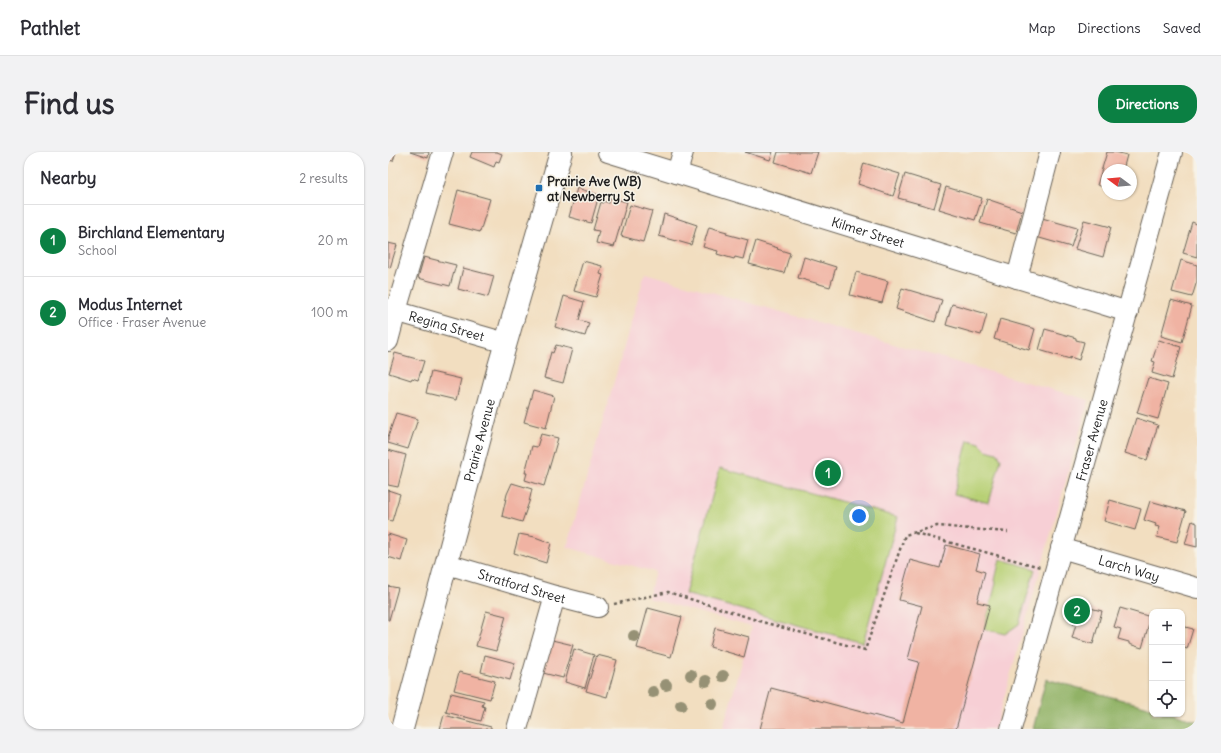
<!DOCTYPE html>
<html lang="en">
<head>
<meta charset="utf-8">
<style>
  :root { --surface:#fff; --page:#f2f2f3; --text:#2b2b33; --muted:#7c7c81; --line:#e1e1e2; --accent:#0b8043 }
  body { margin:0; font-family:Delius,sans-serif; background:var(--page); color:var(--text) }
  .controls { position:absolute; right:12px; bottom:12px; display:grid; overflow:hidden; border-radius:8px; box-shadow:0 1px 3px #0004 }
  .controls button { width:36px; height:36px; display:grid; place-items:center; padding:0; border:0; border-bottom:1px solid var(--line); background:var(--surface); color:var(--text); font:20px sans-serif }
  .compass { position:absolute; left:713px; top:12px; width:36px; height:36px; border-radius:50%; background:var(--surface); box-shadow:0 1px 3px #0004; rotate:286deg }
  .you { position:absolute; left:471px; top:364px; width:14px; height:14px; margin:-10px; border:3px solid #fff; border-radius:50%; background:#1a73e8; box-shadow:0 0 0 6px #1a73e833 }
  .badge { display:grid; place-items:center; width:26px; height:26px; border-radius:50%; background:var(--accent); color:#fff; font-size:13px; font-weight:700 }
  .pin { position:absolute; translate:-50% -50%; border:2px solid #fff; box-shadow:0 1px 4px #0006 }
  .list { margin:0; padding:0; list-style:none }
  h2 { display:flex; justify-content:space-between; align-items:center; height:52px; margin:0; padding:0 16px; font-size:17px }
  h2 small { font-size:13px; font-weight:400; color:var(--muted) }
  .list li { display:grid; grid-template-columns:26px 1fr auto; gap:12px; align-items:center; box-sizing:border-box; height:72px; padding:0 16px; border-top:1px solid var(--line) }
  .list b { display:block; font-size:15px; white-space:nowrap }
  .list p { margin:0; font-size:13px; white-space:nowrap; color:var(--muted) }
  .list em { font-size:13px; font-style:normal; color:var(--muted) }
  .icon { flex:none; width:22px; height:22px; fill:none; stroke:currentColor; stroke-width:2; stroke-linecap:round; stroke-linejoin:round }
  .map { position:relative; flex:none; width:809px; height:577px; overflow:hidden; border-radius:16px }
  header { display:flex; align-items:center; gap:24px; box-sizing:border-box; height:56px; padding:0 20px; background:var(--surface); border-bottom:1px solid var(--line) }
  header strong { font-size:19px }
  nav { display:flex; gap:22px; margin-inline-start:auto; font-size:14px }
  .intro { display:flex; align-items:center; justify-content:space-between; box-sizing:border-box; height:96px; padding:0 24px }
  h1 { margin:0; font-size:28px }
  .button { padding:10px 18px; border-radius:16px; background:var(--accent); color:#fff; font-size:14px; font-weight:700 }
  main { display:flex; gap:24px; padding:0 24px }
  aside { flex:1; background:var(--surface); border-radius:16px; box-shadow:0 1px 3px #0004 }
  .map>svg:first-child { display:block }
</style>
</head>
<body>
<header>
<strong>Pathlet</strong>
<nav><a>Map</a><a>Directions</a><a>Saved</a></nav>
</header>
<div class="intro"><h1>Find us</h1><a class="button">Directions</a></div>
<main>
<aside>
<h2>Nearby<small>2 results</small></h2>
<ul class="list">
<li><span class="badge">1</span><div><b>Birchland Elementary</b><p>School</p></div><em>20 m</em></li>
<li><span class="badge">2</span><div><b>Modus Internet</b><p>Office · Fraser Avenue</p></div><em>100 m</em></li>
</ul>
</aside>
<div class="map">
<svg width="809" height="577" viewBox="0 0 809 577">
  <rect width="100%" height="100%" fill="#f7f3e8"/>
  <filter id="ink" filterUnits="userSpaceOnUse"><feTurbulence type="fractalNoise" baseFrequency=".025" numOctaves="2"/><feDisplacementMap in="SourceGraphic" scale="8" xChannelSelector="R" yChannelSelector="G"/><feConvolveMatrix kernelMatrix="1 2 1 2 8 2 1 2 1" color-interpolation-filters="sRGB"/></filter>
  <filter id="wash" filterUnits="userSpaceOnUse"><feTurbulence type="fractalNoise" baseFrequency=".012" numOctaves="4" result="noise"/><feDisplacementMap in="SourceGraphic" scale="16" xChannelSelector="R" yChannelSelector="G"/><feGaussianBlur stdDeviation="0.9" result="paint"/><feColorMatrix in="noise" values="0 0 0 0 0 0 0 0 0 0 0 0 0 0 0 0 0 1.4 0 .05"/><feComposite in="paint" operator="in"/></filter>
  <g filter="url(#wash)">
    <rect width="100%" height="100%" fill="#f2dec0"/>
    <path fill="#f7cfd5" d="M 257,121 L 701,248 L 607,577 L 335,577 L 364,475 L 260,446 L 267,420 L 179,395 Z"/>
    <g fill="#b7d075" stroke="#6a7648">
      <path d="M 580,288 L 592,291 L 598,298 L 609,301 L 613,307 L 601,351 L 566,342 Z"/>
      <path d="M 332,316 L 510,365 L 475,491 L 297,442 Z"/>
      <path d="M 612,407 L 647,417 L 631,472 L 617,482 L 596,477 L 608,431 L 607,428 Z"/>
    </g>
    <path fill="#91b266" stroke="#566741" d="M 658,527 L 764,556 L 764,562 L 784,562 L 809,569 L 809,577 L 645,577 Z"/>
    <g id="blocks">
      <g fill="#f0b3a3">
        <path d="M 0,0 L 8,0 L 5,9 L 0,8 Z"/>
        <path d="M 22,0 L 41,0 L 40,6 Z"/>
        <path d="M 84,0 L 109,0 L 114,2 L 111,10 L 108,9 L 106,15 L 82,5 Z"/>
        <path d="M 357,0 L 385,0 L 382,8 Z"/>
        <path d="M 390,0 L 430,0 L 423,21 L 387,10 Z"/>
        <path d="M 719,0 L 727,0 L 739,3 L 735,18 L 719,18 L 719,36 L 709,33 Z"/>
        <path d="M 476,11 L 512,22 L 505,44 L 470,32 Z"/>
        <path d="M 517,22 L 553,33 L 546,56 L 510,46 Z"/>
        <path d="M 558,35 L 594,46 L 587,68 L 551,57 Z"/>
        <path d="M 189,36 L 211,43 L 203,71 L 181,65 Z"/>
        <path d="M 70,38 L 102,47 L 92,80 L 61,72 Z"/>
        <path d="M 222,46 L 239,50 L 226,95 L 208,91 L 211,79 L 205,78 L 213,50 L 215,51 L 215,49 L 221,51 Z"/>
        <path d="M 599,47 L 634,59 L 628,81 L 592,71 Z"/>
        <path d="M 242,53 L 264,59 L 255,90 L 233,84 Z"/>
        <path d="M 276,62 L 309,73 L 303,93 L 271,84 Z"/>
        <path d="M 654,66 L 689,76 L 683,95 L 648,85 Z"/>
        <path d="M 696,68 L 723,75 L 715,105 L 687,97 Z"/>
        <path d="M 804,70 L 809,72 L 809,105 L 795,101 Z"/>
        <path d="M 321,75 L 339,80 L 338,82 L 360,88 L 355,107 L 347,105 L 346,107 L 329,102 L 330,99 L 315,95 Z"/>
        <path d="M 368,89 L 390,96 L 389,97 L 402,101 L 396,121 L 361,112 Z"/>
        <path d="M 0,91 L 9,93 L 2,116 L 0,115 Z"/>
        <path d="M 36,105 L 68,113 L 62,134 L 30,126 Z"/>
        <path d="M 416,105 L 448,115 L 442,135 L 410,126 Z"/>
        <path d="M 793,108 L 809,113 L 809,129 L 804,145 L 784,140 Z"/>
        <path d="M 195,109 L 214,114 L 212,122 L 215,123 L 208,145 L 186,139 Z"/>
        <path d="M 75,116 L 106,124 L 100,145 L 70,137 Z"/>
        <path d="M 468,120 L 500,129 L 494,151 L 462,143 Z"/>
        <path d="M 514,136 L 554,148 L 547,170 L 508,157 Z"/>
        <path d="M 176,144 L 196,150 L 191,168 L 201,171 L 197,184 L 167,175 Z"/>
        <path d="M 783,148 L 804,154 L 794,190 L 773,184 Z"/>
        <path d="M 564,152 L 599,162 L 593,183 L 558,173 Z"/>
        <path d="M 612,167 L 647,177 L 641,198 L 606,187 Z"/>
        <path d="M 657,177 L 688,186 L 688,188 L 696,190 L 691,208 L 682,205 L 682,207 L 651,198 Z"/>
        <path d="M 771,188 L 793,195 L 784,227 L 764,221 L 767,210 L 764,209 Z"/>
        <path d="M 168,193 L 184,197 L 175,231 L 156,226 L 163,200 L 165,201 Z"/>
        <path d="M 7,201 L 36,209 L 30,228 L 24,226 L 23,228 L 1,221 Z"/>
        <path d="M 43,220 L 73,227 L 68,248 L 38,241 Z"/>
        <path d="M 760,226 L 780,232 L 770,267 L 749,261 Z"/>
        <path d="M 145,238 L 166,244 L 158,276 L 136,270 Z"/>
        <path d="M 8,261 L 30,267 L 20,297 L 0,291 L 0,285 Z"/>
        <path d="M 748,266 L 770,273 L 759,308 L 737,301 Z"/>
        <path d="M 153,282 L 170,286 L 156,334 L 137,328 L 139,321 L 137,321 L 144,294 L 149,295 Z"/>
        <path d="M 0,298 L 18,303 L 10,335 L 0,333 Z"/>
        <path d="M 124,331 L 144,337 L 141,350 L 134,370 L 114,364 L 119,342 Z"/>
        <path d="M 0,338 L 12,342 L 4,369 L 0,368 Z"/>
        <path d="M 722,348 L 753,357 L 747,378 L 716,369 Z"/>
        <path d="M 762,349 L 798,359 L 789,390 L 769,385 L 772,375 L 767,374 L 768,372 L 756,368 Z"/>
        <path d="M 804,369 L 809,371 L 809,395 L 797,392 Z"/>
        <path d="M 0,382 L 19,388 L 13,409 L 0,405 Z"/>
        <path d="M 131,382 L 147,385 L 163,391 L 158,411 L 126,401 Z"/>
        <path d="M 558,393 L 592,402 L 588,417 L 597,420 L 589,450 L 602,453 L 568,577 L 372,577 L 383,536 L 515,571 L 531,510 L 520,507 L 534,454 L 511,448 L 522,408 L 552,416 Z"/>
        <path d="M 0,434 L 10,436 L 1,468 L 0,468 Z"/>
        <path d="M 690,453 L 714,459 L 705,492 L 684,486 L 688,472 L 685,472 Z"/>
        <path d="M 260,456 L 294,465 L 283,505 L 249,496 Z"/>
        <path d="M 732,456 L 763,465 L 754,496 L 741,492 L 741,490 L 730,487 L 733,477 L 726,475 Z"/>
        <path d="M 98,459 L 118,464 L 108,499 L 88,494 Z"/>
        <path d="M 794,474 L 805,477 L 799,497 L 794,495 Z"/>
        <path d="M 327,476 L 361,485 L 356,505 L 322,495 Z"/>
        <path d="M 164,488 L 185,493 L 175,526 L 155,521 Z"/>
        <path d="M 186,497 L 206,503 L 197,536 L 177,530 Z"/>
        <path d="M 97,503 L 127,511 L 122,528 L 93,520 Z"/>
        <path d="M 209,503 L 229,508 L 219,545 L 198,539 Z"/>
        <path d="M 71,520 L 107,529 L 102,547 L 66,538 Z"/>
        <path d="M 63,541 L 96,549 L 94,554 L 97,555 L 93,569 L 58,560 Z"/>
        <path d="M 56,563 L 103,575 L 103,577 L 52,577 Z"/>
      </g>
    </g>
  </g>
  <g filter="url(#ink)">
    <use href="#blocks" fill-opacity="0" stroke="#676055" stroke-width="1"/>
    <g fill="none" stroke-linecap="round" stroke-linejoin="round">
      <g stroke="#676055" stroke-width="22">
        <g id="minor">
          <path id="s1" d="M 220,0 L 740,160"/>
          <path d="M 289,21 L 295,0"/>
          <path d="M 629,126 L 662,0"/>
          <path id="s2" d="M 0,157 L 118,191"/>
          <path d="M 0,189 L 8,159 L 55,0"/>
          <path id="s3" d="M 673,396 L 809,436"/>
          <path id="s4" d="M 59,412 L 167,444 L 210,455"/>
          <path d="M 129,577 L 167,444"/>
          <path id="s5" d="M 623,577 L 784,0"/>
        </g>
      </g>
      <g stroke="#676055" stroke-width="24">
        <g id="major">
          <path id="s6" d="M 14,577 L 110,218 L 173,0"/>
        </g>
      </g>
      <g stroke="#676055" stroke-width="2.5" stroke-dasharray="3 3" stroke-linecap="butt">
        <path d="M 527,381 L 652,415"/>
        <path d="M 226,452 L 280,440 L 378,471 L 477,498 L 517,383 L 549,374 L 620,380"/>
      </g>
      <use href="#minor" stroke="#fff" stroke-width="20"/>
      <use href="#major" stroke="#fff" stroke-width="22"/>
    </g>
    <g fill="#969175">
      <circle cx="246" cy="484" r="6"/>
      <circle cx="303" cy="523" r="6"/>
      <circle cx="335" cy="524" r="6"/>
      <circle cx="318" cy="529" r="6"/>
      <circle cx="278" cy="533" r="6"/>
      <circle cx="265" cy="540" r="6"/>
      <circle cx="324" cy="552" r="6"/>
      <circle cx="293" cy="553" r="6"/>
    </g>
  </g>
  <rect fill="#1f6fb2" stroke="#f7f3e8" stroke-width="1.5" x="147" y="32" width="8" height="8" rx="2"/>
  <g text-anchor="middle" stroke-width="3" stroke-linejoin="round" paint-order="stroke">
    <g font-size="13" font-weight="bold" fill="#1c1c1c" stroke="#f7f3e8" text-anchor="start">
      <text x="159" y="34">Prairie Ave (WB)<tspan x="159" dy="15">at Newberry St</tspan></text>
    </g>
    <g font-size="13" fill="#1c1c1c" stroke="#f7f3e8">
      <text dy="5" stroke="none"><textPath href="#s1" startOffset="272">Kilmer Street</textPath></text>
      <text dy="5" stroke="none"><textPath href="#s2" startOffset="61">Regina Street</textPath></text>
      <text dy="5" stroke="none"><textPath href="#s6" startOffset="299">Prairie Avenue</textPath></text>
      <text dy="5" stroke="none"><textPath href="#s5" startOffset="300">Fraser Avenue</textPath></text>
      <text dy="5" stroke="none"><textPath href="#s3" startOffset="71">Larch Way</textPath></text>
      <text dy="5" stroke="none"><textPath href="#s4" startOffset="78">Stratford Street</textPath></text>
    </g>
  </g>
</svg>
<div class="controls">
<button>+</button>
<button>−</button>
<button><svg class="icon" aria-label="locate" viewBox="0 0 24 24"><circle cx="12" cy="12" r="6"/><path d="M12 2v4M12 18v4M2 12h4M18 12h4"/></svg></button>
</div>
<svg class="compass" viewBox="-18 -18 36 36"><path d="M0-13l5 13h-10z" fill="#e53935"/><path d="M0 13l5-13h-10z" fill="#7c7c81"/></svg>
<div class="you"></div>
<div class="pin badge" style="left:440px;top:321px">1</div>
<div class="pin badge" style="left:689px;top:459px">2</div>
</div>
</main>
</body>
</html>
